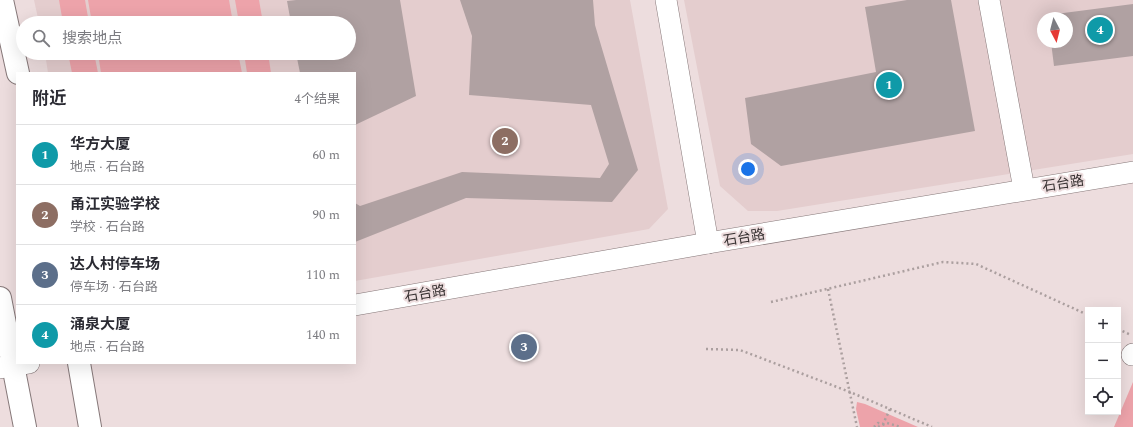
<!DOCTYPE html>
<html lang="zh">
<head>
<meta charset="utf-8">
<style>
  :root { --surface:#fff; --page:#f7f7f7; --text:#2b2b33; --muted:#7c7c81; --line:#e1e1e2; --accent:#2563eb }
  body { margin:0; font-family:Spectral,"Noto Sans SC",serif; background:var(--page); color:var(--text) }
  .controls { position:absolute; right:12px; bottom:12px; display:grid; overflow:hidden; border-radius:0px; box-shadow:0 4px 16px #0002 }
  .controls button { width:36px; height:36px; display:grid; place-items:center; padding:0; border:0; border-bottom:1px solid var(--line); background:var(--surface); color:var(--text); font:20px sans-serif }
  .compass { position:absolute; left:1037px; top:12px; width:36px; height:36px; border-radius:50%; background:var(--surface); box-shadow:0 4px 16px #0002; rotate:173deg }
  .you { position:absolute; left:748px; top:169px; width:14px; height:14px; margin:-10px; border:3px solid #fff; border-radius:50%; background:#1a73e8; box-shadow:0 0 0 6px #1a73e833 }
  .badge { display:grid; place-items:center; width:26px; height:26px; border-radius:50%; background:var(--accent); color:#fff; font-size:13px; font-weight:700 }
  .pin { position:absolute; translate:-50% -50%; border:2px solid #fff; box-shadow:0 1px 4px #0006 }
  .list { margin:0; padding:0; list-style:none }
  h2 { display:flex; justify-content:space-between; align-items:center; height:52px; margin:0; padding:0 16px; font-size:17px }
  h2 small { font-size:13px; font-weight:400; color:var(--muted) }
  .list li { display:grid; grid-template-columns:26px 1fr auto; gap:12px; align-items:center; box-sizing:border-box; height:60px; padding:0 16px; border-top:1px solid var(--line) }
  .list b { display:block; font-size:15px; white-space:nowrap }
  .list p { margin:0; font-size:13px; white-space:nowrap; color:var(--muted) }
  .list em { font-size:13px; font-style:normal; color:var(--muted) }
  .icon { flex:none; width:22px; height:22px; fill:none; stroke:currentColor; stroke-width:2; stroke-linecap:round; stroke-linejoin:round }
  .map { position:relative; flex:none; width:1133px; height:427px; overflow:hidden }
  .search { position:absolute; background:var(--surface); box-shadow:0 4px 16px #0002; left:16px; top:16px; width:340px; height:44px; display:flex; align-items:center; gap:10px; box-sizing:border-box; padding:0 14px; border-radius:22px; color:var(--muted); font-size:15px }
  .panel { position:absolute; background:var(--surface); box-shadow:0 4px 16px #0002; left:16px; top:72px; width:340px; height:292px; border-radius:0px }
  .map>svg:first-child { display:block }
</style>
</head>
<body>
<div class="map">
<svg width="1133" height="427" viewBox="0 0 1133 427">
  <rect width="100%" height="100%" fill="#edddde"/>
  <g fill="#e4cdce" fill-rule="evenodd">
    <path d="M 34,0 L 630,0 L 668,209 L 649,229 L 355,281 L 355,73 L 48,73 L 45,53 L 349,53 L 349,23 L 39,23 Z"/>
    <path d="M 684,0 L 1133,0 L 1133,154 L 777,211 L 748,211 L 720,186 ZM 1043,18 L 1067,18 L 1067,42 L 1043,42 Z"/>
  </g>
  <g fill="#eda3aa">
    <path d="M 59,0 L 85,0 L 89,23 L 63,23 Z"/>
    <path d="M 88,0 L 229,0 L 233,23 L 92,23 Z"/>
    <path d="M 235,0 L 259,0 L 263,23 L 239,23 Z"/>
    <path d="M 68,53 L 94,53 L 98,73 L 72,73 Z"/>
    <path d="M 98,53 L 238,53 L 242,73 L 101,73 Z"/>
    <path d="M 244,53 L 268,53 L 271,73 L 247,73 Z"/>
    <path d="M 1133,382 L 1133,427 L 1114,427 Z"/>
    <path d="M 857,402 L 865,404 L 918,427 L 860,427 L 856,409 Z"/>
  </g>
  <g fill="#b0a1a2">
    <path d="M 296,0 L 400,0 L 416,96 L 355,125 L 355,73 L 300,73 L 296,53 L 349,53 L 349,23 L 291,23 L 287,1 Z"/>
    <path d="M 460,0 L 593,0 L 595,25 L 638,170 L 612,202 L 466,198 L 355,242 L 355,203 L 360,206 L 462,172 L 600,178 L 609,164 L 591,105 L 469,95 L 472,36 Z"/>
    <path d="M 907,0 L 951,0 L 975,131 L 781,166 L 751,144 L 745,98 L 876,72 L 865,7 Z"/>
    <path d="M 1133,4 L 1133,56 L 1054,66 L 1051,42 L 1067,42 L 1067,18 L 1048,18 L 1048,15 Z"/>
  </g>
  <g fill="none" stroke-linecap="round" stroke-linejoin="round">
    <g stroke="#867879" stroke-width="22">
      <g id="minor">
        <path d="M 666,0 L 708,243"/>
        <path d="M 989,0 L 1024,189"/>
        <path d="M 355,305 L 708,243 L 1133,172"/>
        <path d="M 1132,355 L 1133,354"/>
        <path d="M 0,368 L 29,363"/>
      </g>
    </g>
    <g stroke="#867879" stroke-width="24">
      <g id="secondary">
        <path d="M 2,0 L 18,73"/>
        <path d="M 0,298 L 25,427"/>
        <path d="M 79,363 L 90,427"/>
      </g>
    </g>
    <g stroke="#ab9f9f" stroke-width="2.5" stroke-dasharray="2 3" stroke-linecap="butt">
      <path d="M 828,289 L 857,427"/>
      <path d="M 771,302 L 943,262 L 976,264 L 1088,315"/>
      <path d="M 1118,329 L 1131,335"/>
      <path d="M 706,349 L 740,350 L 850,392 L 932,427"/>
      <path d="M 874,427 L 878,423 L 883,424 L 890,409"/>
      <path d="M 878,427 L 887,423 L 901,427"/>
    </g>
    <use href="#minor" stroke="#fff" stroke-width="21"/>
    <use href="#secondary" stroke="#fff" stroke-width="22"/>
  </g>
  <g text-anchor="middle" stroke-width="4" stroke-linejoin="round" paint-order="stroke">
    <g font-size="14" fill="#383232" stroke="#edddde">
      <text transform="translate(1063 183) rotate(-9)" y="5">石台路</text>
      <text transform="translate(744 237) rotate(-10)" y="5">石台路</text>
      <text transform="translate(425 293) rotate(-10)" y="5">石台路</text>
    </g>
  </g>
</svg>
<div class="controls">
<button>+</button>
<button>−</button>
<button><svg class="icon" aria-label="locate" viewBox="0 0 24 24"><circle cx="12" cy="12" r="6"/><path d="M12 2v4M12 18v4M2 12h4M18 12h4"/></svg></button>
</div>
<svg class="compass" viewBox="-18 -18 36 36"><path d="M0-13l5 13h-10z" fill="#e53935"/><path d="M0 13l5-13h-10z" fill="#7c7c81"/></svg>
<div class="you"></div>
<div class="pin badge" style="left:889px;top:85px;background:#0f9aa8">1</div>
<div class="pin badge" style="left:505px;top:141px;background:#8d6e63">2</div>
<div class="pin badge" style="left:524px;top:347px;background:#5c6f8a">3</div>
<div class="pin badge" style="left:1100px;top:30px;background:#0f9aa8">4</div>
<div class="search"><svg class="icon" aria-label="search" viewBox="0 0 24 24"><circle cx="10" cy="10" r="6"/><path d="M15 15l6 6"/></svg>搜索地点</div>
<section class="panel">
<h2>附近<small>4个结果</small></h2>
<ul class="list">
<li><span class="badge" style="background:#0f9aa8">1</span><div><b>华方大厦</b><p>地点 · 石台路</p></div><em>60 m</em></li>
<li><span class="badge" style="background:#8d6e63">2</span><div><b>甬江实验学校</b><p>学校 · 石台路</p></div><em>90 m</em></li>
<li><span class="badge" style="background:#5c6f8a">3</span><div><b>达人村停车场</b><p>停车场 · 石台路</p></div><em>110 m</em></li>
<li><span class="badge" style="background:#0f9aa8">4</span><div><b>涌泉大厦</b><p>地点 · 石台路</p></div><em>140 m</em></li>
</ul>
</section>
</div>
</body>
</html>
